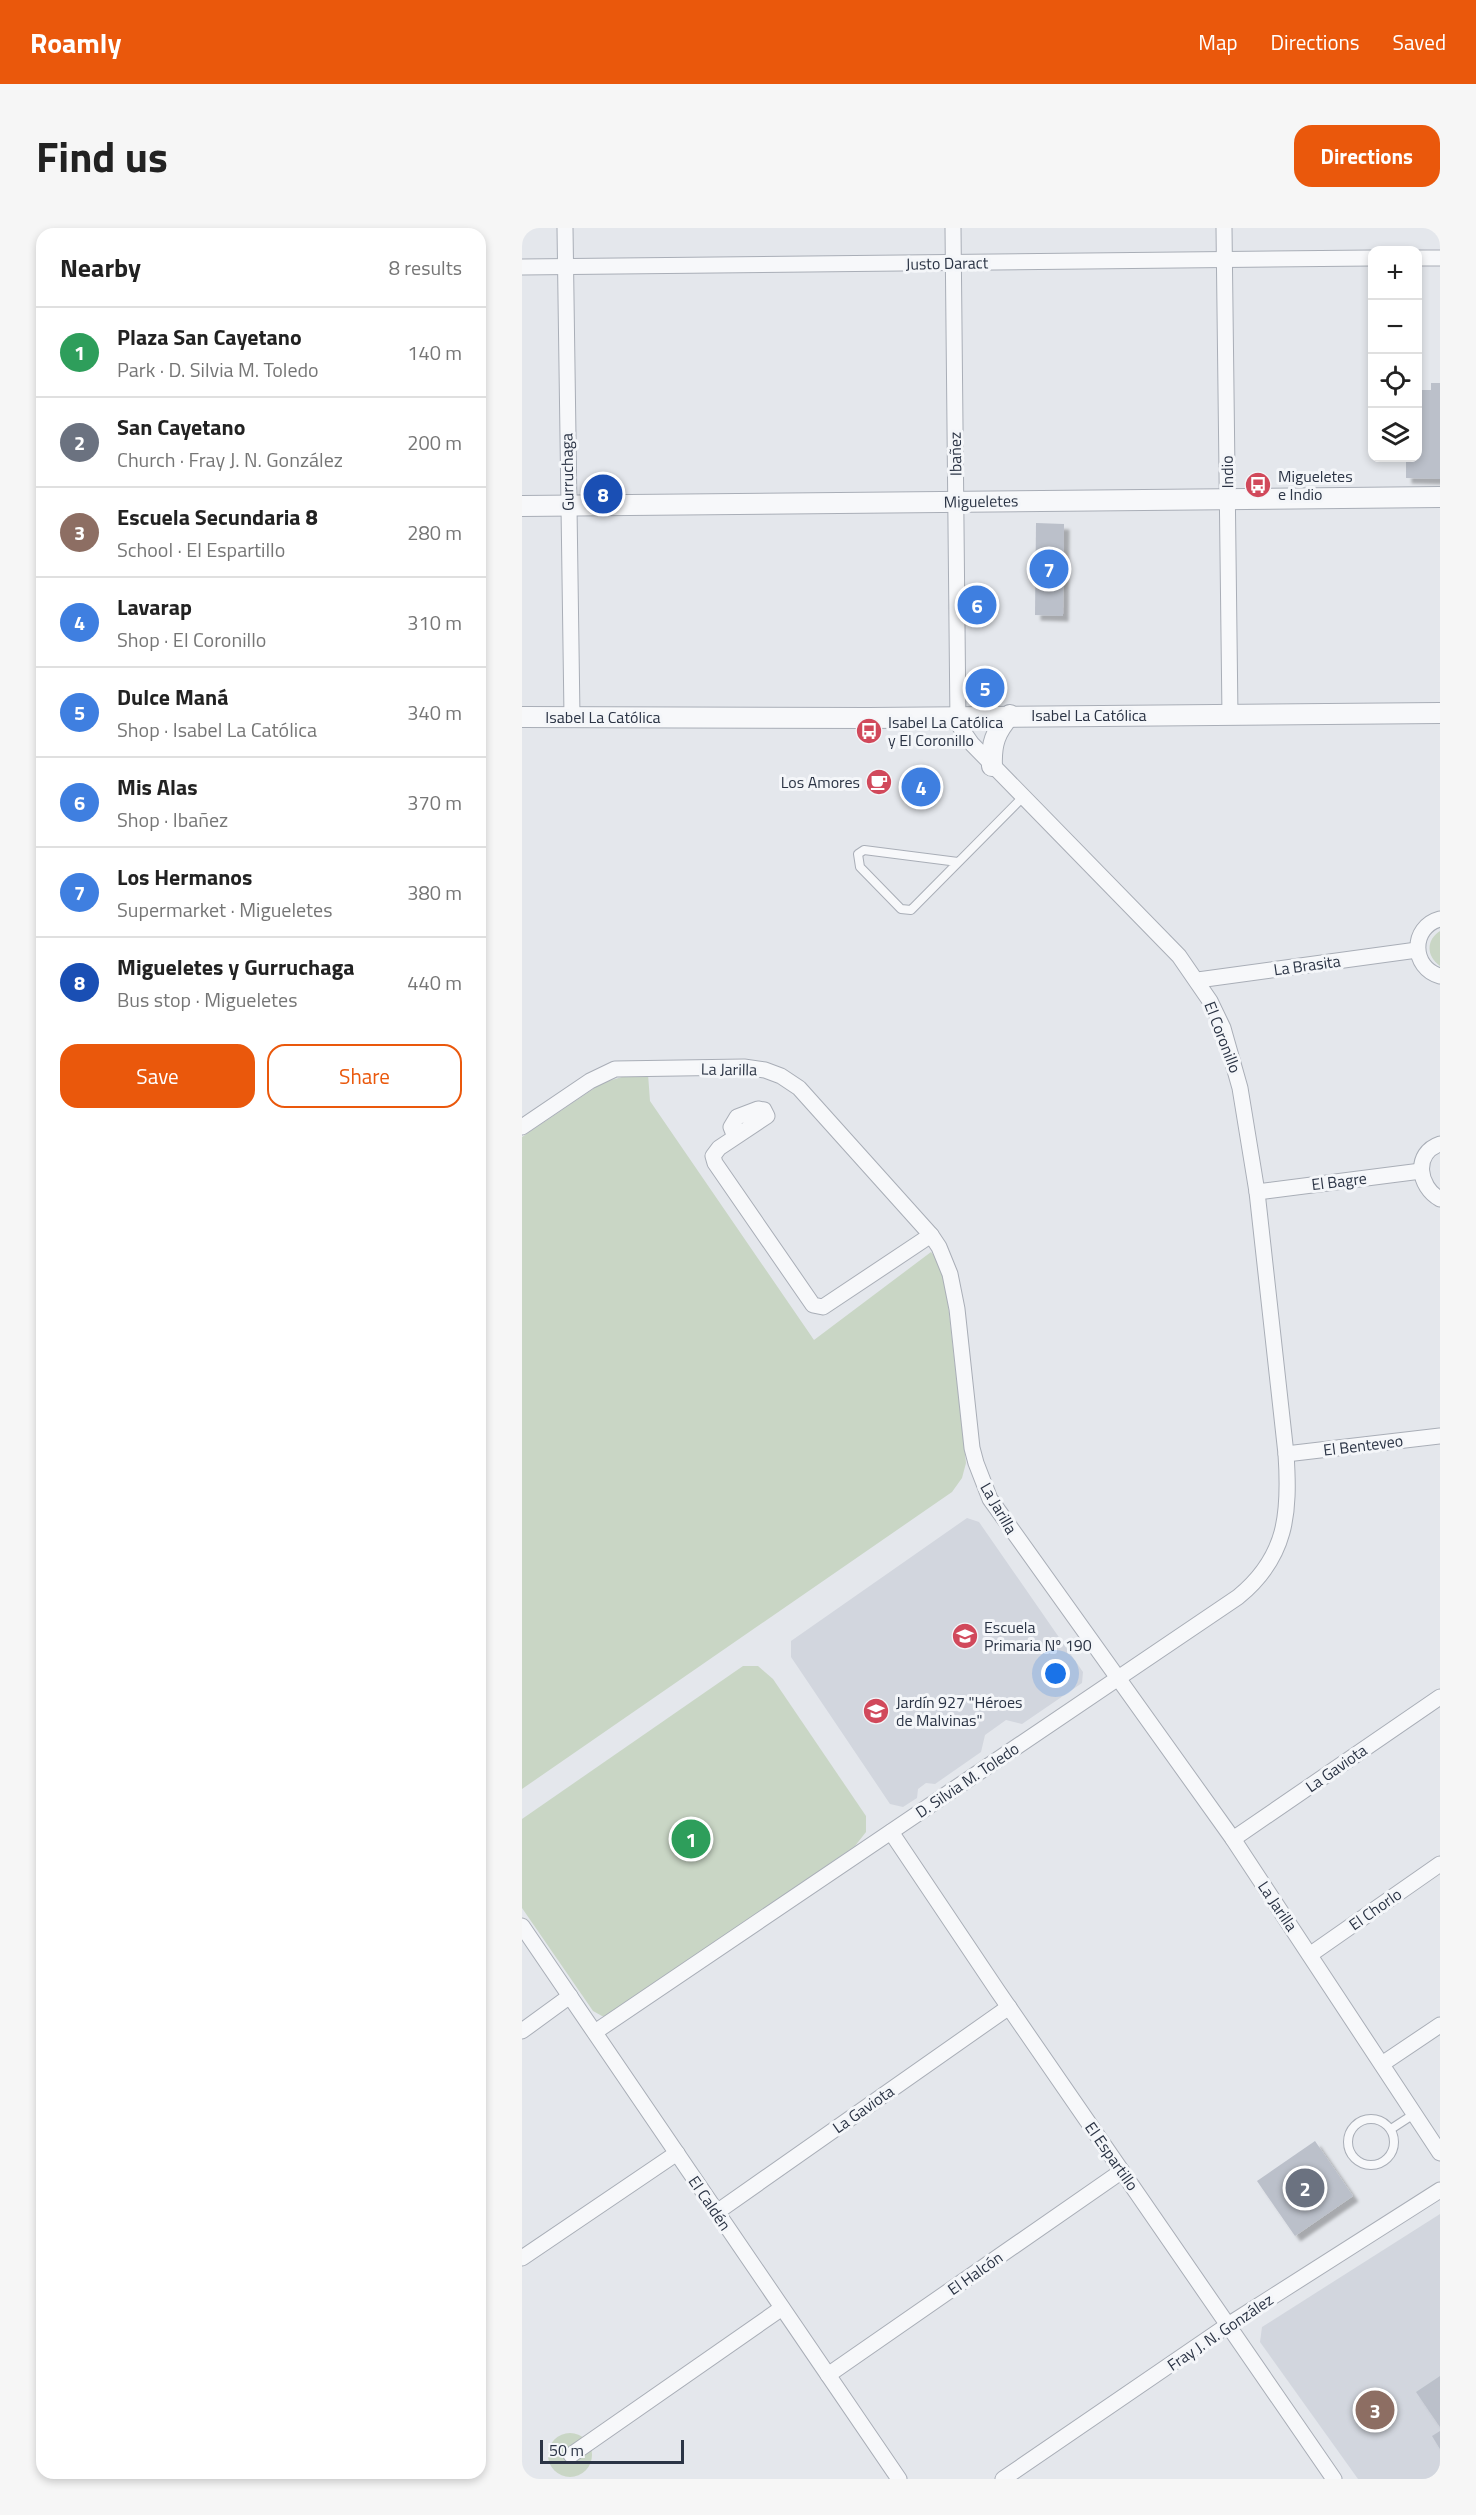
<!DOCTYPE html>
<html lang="en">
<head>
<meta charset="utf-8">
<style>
  :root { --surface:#fff; --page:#f6f6f6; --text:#222; --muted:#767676; --line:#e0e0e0; --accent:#ea580c }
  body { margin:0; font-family:"Titillium Web",sans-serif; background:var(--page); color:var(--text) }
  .controls { position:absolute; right:18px; top:18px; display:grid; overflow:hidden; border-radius:12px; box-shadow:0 3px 9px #0003 }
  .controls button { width:54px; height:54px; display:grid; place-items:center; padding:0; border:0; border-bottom:2px solid var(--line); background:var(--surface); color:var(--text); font:30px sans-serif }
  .scale { position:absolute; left:18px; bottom:15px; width:144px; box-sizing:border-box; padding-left:6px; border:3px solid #2b3445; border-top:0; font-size:16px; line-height:21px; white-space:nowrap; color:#2b3445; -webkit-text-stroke:4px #f4f6f9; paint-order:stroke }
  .you { position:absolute; left:534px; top:1446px; width:21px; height:21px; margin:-15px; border:4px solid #fff; border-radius:50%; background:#1a73e8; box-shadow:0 0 0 9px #1a73e833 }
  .badge { display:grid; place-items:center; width:39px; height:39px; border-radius:50%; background:var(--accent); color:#fff; font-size:20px; font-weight:700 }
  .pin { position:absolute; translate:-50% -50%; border:3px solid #fff; box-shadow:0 2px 6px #0006 }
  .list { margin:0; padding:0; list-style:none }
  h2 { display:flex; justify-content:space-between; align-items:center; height:78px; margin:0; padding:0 24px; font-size:26px }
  h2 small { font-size:20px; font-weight:400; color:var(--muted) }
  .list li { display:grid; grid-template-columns:39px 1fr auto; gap:18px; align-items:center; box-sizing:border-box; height:90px; padding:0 24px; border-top:2px solid var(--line) }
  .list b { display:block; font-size:22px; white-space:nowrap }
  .list p { margin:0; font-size:20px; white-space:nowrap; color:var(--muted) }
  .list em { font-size:20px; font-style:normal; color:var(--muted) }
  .actions { display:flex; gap:12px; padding:18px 24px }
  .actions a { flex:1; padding:14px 0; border:2px solid var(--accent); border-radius:18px; text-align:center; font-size:21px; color:var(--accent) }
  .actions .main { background:var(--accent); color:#fff }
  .icon { flex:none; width:33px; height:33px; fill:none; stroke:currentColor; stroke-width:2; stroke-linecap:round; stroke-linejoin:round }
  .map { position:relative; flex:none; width:918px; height:2251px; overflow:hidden; border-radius:18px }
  header { display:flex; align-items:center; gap:36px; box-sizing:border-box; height:84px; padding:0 30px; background:var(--accent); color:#fff }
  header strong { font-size:28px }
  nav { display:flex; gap:33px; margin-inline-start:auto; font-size:21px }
  .intro { display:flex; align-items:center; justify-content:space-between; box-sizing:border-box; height:144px; padding:0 36px }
  h1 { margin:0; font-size:42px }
  .button { padding:15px 27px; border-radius:18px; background:var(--accent); color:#fff; font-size:21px; font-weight:700 }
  main { display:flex; gap:36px; padding:0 36px }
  aside { flex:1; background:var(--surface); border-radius:18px; box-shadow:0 3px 9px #0003 }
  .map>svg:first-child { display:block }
</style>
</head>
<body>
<header>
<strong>Roamly</strong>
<nav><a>Map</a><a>Directions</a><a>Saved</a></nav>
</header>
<div class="intro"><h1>Find us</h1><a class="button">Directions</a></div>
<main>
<aside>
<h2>Nearby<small>8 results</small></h2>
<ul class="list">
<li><span class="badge" style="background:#2e9e5b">1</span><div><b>Plaza San Cayetano</b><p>Park · D. Silvia M. Toledo</p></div><em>140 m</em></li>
<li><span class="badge" style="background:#6b7280">2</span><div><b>San Cayetano</b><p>Church · Fray J. N. González</p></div><em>200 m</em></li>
<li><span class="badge" style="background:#8d6e63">3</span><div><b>Escuela Secundaria 8</b><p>School · El Espartillo</p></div><em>280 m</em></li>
<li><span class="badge" style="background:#3f7fe0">4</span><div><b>Lavarap</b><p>Shop · El Coronillo</p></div><em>310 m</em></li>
<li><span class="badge" style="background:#3f7fe0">5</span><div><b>Dulce Maná</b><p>Shop · Isabel La Católica</p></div><em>340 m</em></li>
<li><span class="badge" style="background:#3f7fe0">6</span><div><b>Mis Alas</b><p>Shop · Ibañez</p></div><em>370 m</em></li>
<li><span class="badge" style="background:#3f7fe0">7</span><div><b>Los Hermanos</b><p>Supermarket · Migueletes</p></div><em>380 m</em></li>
<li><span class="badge" style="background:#1a4fb4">8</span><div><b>Migueletes y Gurruchaga</b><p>Bus stop · Migueletes</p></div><em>440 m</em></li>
</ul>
<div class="actions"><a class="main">Save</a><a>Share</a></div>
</aside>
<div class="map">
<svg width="918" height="2251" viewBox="0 0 918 2251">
  <defs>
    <filter id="shadow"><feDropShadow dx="5.5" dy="5.5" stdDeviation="1.5" flood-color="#0004"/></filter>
  </defs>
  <rect width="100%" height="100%" fill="#e4e7ec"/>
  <g fill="#d2d6de">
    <path d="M 445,1290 L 457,1294 L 561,1444 L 560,1455 L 500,1496 L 484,1492 L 463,1507 L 459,1524 L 413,1556 L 404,1555 L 396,1561 L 395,1570 L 381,1579 L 368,1576 L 269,1429 L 269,1413 Z"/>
    <path d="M 918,1986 L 918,2251 L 836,2251 L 738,2114 L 740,2099 Z"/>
  </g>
  <g fill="#c9d6c5">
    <path d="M 918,703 L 918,738 C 904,728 904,712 918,703 Z"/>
    <path d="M 113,845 L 126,846 L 128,873 L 292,1112 L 409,1024 L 417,1034 L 425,1067 L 444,1235 L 440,1250 L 430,1264 L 0,1561 L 0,909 L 80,855 Z"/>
    <path d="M 221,1438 L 236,1438 L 251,1451 L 344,1588 L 344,1604 L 333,1618 L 85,1789 L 80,1788 L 71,1783 L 0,1680 L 0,1591 Z"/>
    <circle cx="48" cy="2227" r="22"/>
  </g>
  <g fill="#bbc0ca" filter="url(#shadow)">
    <path d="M 909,155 L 918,155 L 918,251 L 884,250 L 884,230 L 896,230 L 896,162 L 909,162 Z"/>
    <path d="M 514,295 L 542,296 L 541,388 L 513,387 Z"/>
    <path d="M 793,1913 L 831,1968 L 773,2008 L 735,1953 Z"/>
    <path d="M 918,2148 L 918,2199 L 894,2164 Z"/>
    <path d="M 918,2203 L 918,2221 L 910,2208 Z"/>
  </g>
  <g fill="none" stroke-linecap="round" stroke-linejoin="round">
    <g stroke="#a9aeb7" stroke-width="10">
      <g id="service">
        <path d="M 436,634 L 342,622 L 336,626 L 338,639 L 379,681 L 389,682 L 501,569"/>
        <circle cx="849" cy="1914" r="23"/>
        <path d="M 869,1901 L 892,1886"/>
      </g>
    </g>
    <g stroke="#a9aeb7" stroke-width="17">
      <g id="minor">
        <path d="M 43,0 L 50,488"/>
        <path d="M 702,0 L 708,488"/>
        <path d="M 896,30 L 918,30"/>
        <path d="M 0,39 L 850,30"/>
        <path d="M 918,691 C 888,699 889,740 918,748"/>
        <path d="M 676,752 L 895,722"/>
        <path d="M 0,899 L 68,853 L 93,841 L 222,839 L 243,842 L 259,848 L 277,860 L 409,1007 L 417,1019 L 428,1046 L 435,1081 L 450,1220 L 454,1235 L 468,1271 L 711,1611 L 918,1925"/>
        <path d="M 213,909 L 209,899 L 215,889 L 236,881 L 242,882 L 245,888 L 197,920 L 191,928 L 193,935 L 291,1077 L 301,1079 L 409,1007"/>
        <path d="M 918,916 C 891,925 896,959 918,971"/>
        <path d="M 735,964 L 899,943"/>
        <path d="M 764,1226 L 918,1208"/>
        <path d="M 369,1604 L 475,1762 L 812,2251"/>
        <path d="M 711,1611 L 918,1469"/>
        <path d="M 0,1698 L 377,2251"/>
        <path d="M 789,1726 L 918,1636"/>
        <path d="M 0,1803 L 48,1768"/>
        <path d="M 73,1804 L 716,1369 C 765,1329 768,1285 764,1226 L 735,964 L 718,860 L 701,800 L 688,773 L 657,728 L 450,516 L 436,496 L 431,0"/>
        <path d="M 860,1836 L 918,1797"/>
        <path d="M 195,1984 L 487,1779"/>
        <path d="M 0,2030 L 155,1925"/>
        <path d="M 306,2147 L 600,1943"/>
        <path d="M 49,2227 L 260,2080"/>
        <path d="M 481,2251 L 706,2097 L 918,1962"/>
      </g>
    </g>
    <g stroke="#a9aeb7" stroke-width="22">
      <g id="tertiary">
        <path d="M 0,278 L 918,269"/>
        <path d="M 0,489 L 347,490 L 918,485"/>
        <path d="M 470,538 C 469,516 473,504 488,487"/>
      </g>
    </g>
    <use href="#service" stroke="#f7f8fa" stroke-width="8"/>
    <use href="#minor" stroke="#f7f8fa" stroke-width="15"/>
    <use href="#tertiary" stroke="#f7f8fa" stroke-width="20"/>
  </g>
  <defs>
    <g id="bus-disc" transform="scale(1.35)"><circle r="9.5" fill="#d1495b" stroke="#f4f6f9"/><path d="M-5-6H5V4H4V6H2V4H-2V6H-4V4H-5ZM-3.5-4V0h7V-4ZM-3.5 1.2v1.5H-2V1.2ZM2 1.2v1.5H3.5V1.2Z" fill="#fff"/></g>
    <g id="cafe-disc" transform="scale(1.35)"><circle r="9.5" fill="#d1495b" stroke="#f4f6f9"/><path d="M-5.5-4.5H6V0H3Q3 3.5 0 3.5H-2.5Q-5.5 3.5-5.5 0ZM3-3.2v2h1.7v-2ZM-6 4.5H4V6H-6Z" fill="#fff"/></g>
    <g id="school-disc" transform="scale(1.35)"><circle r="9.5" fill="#d1495b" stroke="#f4f6f9"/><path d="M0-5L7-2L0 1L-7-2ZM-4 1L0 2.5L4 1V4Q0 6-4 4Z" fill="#fff"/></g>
  </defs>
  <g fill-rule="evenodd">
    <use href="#bus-disc" x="736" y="257"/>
    <use href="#bus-disc" x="347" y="503"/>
    <use href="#cafe-disc" x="357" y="554"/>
    <use href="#school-disc" x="443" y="1408"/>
    <use href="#school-disc" x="354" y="1483"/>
  </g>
  <g text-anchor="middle" stroke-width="6" stroke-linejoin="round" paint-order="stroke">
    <g font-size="16" fill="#2b3445" stroke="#f4f6f9">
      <text transform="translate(425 35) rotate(-1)" y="6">Justo Daract</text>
      <text transform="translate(433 226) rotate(-91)" y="6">Ibañez</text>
      <text transform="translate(45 244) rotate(-91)" y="6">Gurruchaga</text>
      <text transform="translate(705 244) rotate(-91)" y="6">Indio</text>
      <text transform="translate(459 273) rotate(-1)" y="6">Migueletes</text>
      <text x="567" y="493">Isabel La Católica</text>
      <text x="81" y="495">Isabel La Católica</text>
      <text transform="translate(785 737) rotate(-8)" y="6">La Brasita</text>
      <text transform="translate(701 809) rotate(69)" y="6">El Coronillo</text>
      <text transform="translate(207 841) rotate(1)" y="6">La Jarilla</text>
      <text transform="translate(817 953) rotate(-7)" y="6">El Bagre</text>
      <text transform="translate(841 1217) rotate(-7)" y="6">El Benteveo</text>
      <text transform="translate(477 1280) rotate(60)" y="6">La Jarilla</text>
      <text transform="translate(814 1540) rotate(-35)" y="6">La Gaviota</text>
      <text transform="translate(445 1552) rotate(-34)" y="6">D. Silvia M. Toledo</text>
      <text transform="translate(756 1678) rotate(56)" y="6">La Jarilla</text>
      <text transform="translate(853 1681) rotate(-35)" y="6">El Chorlo</text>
      <text transform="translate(341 1881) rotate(-35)" y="6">La Gaviota</text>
      <text transform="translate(590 1928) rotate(55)" y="6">El Espartillo</text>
      <text transform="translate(188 1975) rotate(56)" y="6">El Caldén</text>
      <text transform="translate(453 2045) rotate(-35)" y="6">El Halcón</text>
      <text transform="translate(698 2104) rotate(-34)" y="6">Fray J. N. González</text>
    </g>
    <g font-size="16" fill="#2b3445" stroke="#f4f6f9" text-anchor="start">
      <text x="756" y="254">Migueletes<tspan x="756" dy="18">e Indio</tspan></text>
      <text x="366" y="500">Isabel La Católica<tspan x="366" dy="18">y El Coronillo</tspan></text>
      <text x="338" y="560" text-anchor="end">Los Amores</text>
      <text x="462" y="1405">Escuela<tspan x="462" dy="18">Primaria Nº 190</tspan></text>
      <text x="374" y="1480">Jardín 927 "Héroes<tspan x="374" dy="18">de Malvinas"</tspan></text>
    </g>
  </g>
</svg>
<div class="controls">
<button>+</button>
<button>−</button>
<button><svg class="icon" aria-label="locate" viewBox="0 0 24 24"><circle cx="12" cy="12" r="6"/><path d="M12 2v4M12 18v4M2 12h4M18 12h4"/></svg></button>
<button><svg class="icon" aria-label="layers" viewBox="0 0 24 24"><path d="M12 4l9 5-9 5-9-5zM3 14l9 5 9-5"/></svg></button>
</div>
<div class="scale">50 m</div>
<div class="you"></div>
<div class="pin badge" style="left:169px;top:1611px;background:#2e9e5b">1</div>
<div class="pin badge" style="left:783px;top:1960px;background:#6b7280">2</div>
<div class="pin badge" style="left:853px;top:2182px;background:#8d6e63">3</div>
<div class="pin badge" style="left:399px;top:559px;background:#3f7fe0">4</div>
<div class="pin badge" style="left:463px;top:460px;background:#3f7fe0">5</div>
<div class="pin badge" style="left:455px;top:377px;background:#3f7fe0">6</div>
<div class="pin badge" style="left:527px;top:341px;background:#3f7fe0">7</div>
<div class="pin badge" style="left:81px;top:266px;background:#1a4fb4">8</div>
</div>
</main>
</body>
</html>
